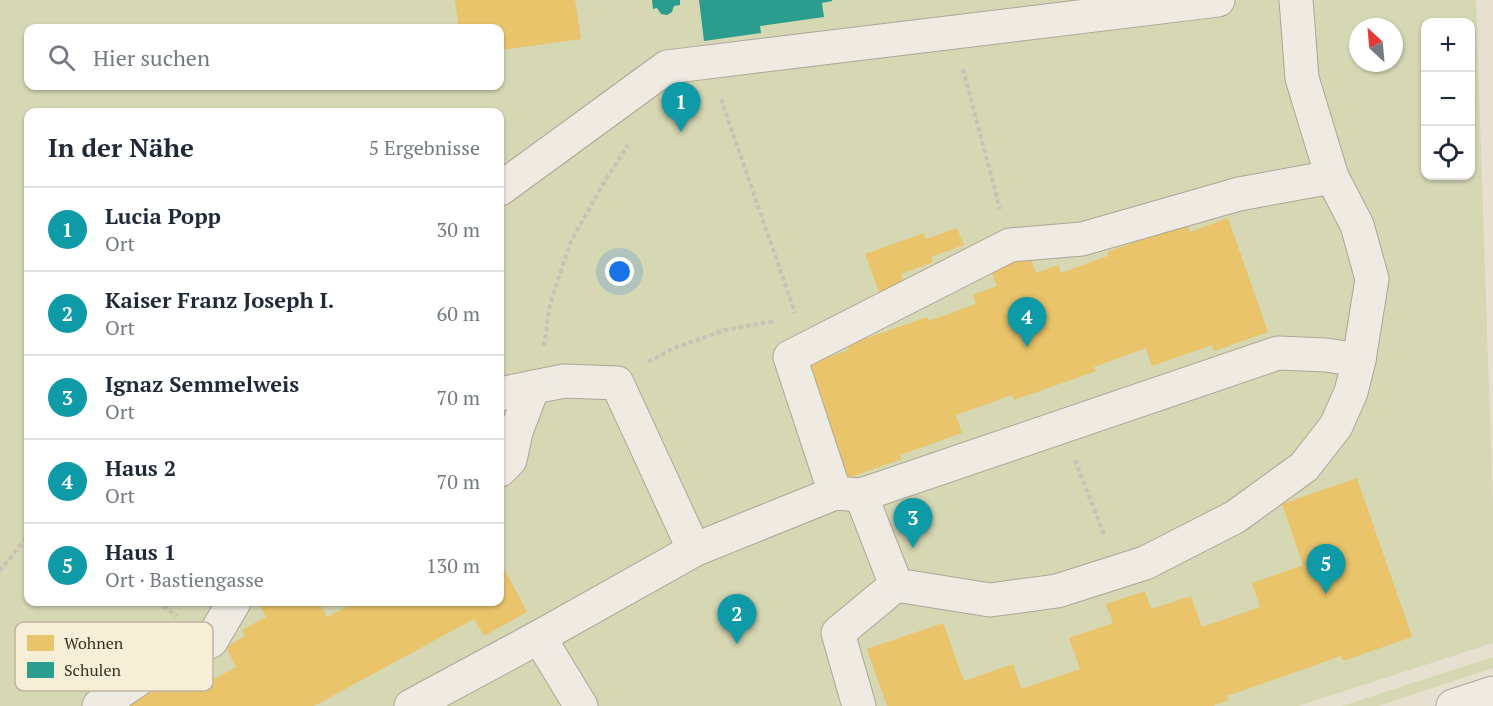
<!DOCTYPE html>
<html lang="de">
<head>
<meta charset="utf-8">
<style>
  :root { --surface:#fff; --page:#f2f2f3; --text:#1f2937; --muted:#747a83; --line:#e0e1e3; --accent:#786c5e }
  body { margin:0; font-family:"PT Serif",serif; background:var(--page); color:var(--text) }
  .controls { position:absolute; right:18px; top:18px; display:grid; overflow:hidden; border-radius:12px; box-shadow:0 2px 4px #0004 }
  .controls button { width:54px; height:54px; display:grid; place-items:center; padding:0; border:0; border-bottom:2px solid var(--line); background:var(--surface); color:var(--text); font:30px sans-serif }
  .compass { position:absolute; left:1349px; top:18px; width:54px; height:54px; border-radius:50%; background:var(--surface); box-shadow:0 2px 4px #0004; rotate:334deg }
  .you { position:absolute; left:620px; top:272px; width:21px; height:21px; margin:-15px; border:4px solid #fff; border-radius:50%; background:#1a73e8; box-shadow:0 0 0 9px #1a73e833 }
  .badge { display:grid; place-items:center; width:39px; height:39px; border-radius:50%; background:var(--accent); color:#fff; font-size:20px; font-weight:700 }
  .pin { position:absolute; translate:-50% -50px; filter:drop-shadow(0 2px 3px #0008) }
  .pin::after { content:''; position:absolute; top:32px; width:21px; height:18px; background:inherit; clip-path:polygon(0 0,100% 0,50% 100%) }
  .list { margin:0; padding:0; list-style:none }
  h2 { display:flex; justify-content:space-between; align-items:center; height:78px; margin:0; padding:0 24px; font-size:26px }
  h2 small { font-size:20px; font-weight:400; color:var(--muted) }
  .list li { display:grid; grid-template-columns:39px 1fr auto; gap:18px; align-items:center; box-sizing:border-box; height:84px; padding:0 24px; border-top:2px solid var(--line) }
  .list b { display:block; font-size:22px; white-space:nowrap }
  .list p { margin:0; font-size:20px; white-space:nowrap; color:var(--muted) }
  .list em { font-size:20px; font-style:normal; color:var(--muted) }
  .icon { flex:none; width:33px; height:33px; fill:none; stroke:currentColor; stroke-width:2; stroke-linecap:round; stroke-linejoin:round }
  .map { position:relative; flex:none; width:1493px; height:706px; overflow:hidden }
  .search { position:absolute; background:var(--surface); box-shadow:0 2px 4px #0004; left:24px; top:24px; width:480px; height:66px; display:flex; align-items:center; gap:15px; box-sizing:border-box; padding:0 21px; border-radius:12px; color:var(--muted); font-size:22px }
  .panel { position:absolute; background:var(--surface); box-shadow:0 2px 4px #0004; left:24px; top:108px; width:480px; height:498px; border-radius:12px }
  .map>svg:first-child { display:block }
</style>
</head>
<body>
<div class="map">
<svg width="1493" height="706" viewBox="0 0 1493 706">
  <rect width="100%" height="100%" fill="#e7e0d1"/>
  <g fill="#d6d7b3" fill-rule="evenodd">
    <path d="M 0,0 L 1476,0 L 1493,506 L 1493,643 L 1298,706 L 0,706 ZM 1426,22 L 1470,22 L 1470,176 L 1426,176 ZM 1358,27 L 1394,27 L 1394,63 L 1358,63 ZM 28,28 L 500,28 L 500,86 L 28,86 ZM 28,112 L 500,112 L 500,602 L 28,602 Z"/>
    <path d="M 1493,657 L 1493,668 L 1378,706 L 1342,706 Z"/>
  </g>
  <g fill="#e9c46a">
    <path d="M 455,0 L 575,0 L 581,39 L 500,50 L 500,28 L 459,28 Z"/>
    <path d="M 1228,218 L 1268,332 L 1214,351 L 1212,345 L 1152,366 L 1146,348 L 1094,367 L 1096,371 L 1051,387 L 1014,400 L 1012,395 L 956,415 L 962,433 L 900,455 L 902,459 L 848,478 L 808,364 L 849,350 L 847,345 L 927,317 L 929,321 L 976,304 L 973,295 L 997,286 L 991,270 L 1029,255 L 1036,273 L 1058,265 L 1061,273 L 1108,256 L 1107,252 L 1187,224 L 1190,232 Z"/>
    <path d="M 957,228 L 964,245 L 931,257 L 933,262 L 901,274 L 904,283 L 879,292 L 865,254 L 924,233 L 926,239 Z"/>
    <path d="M 1357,478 L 1412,637 L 1343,661 L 1341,656 L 1227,696 L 1229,700 L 1213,706 L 887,706 L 867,649 L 943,623 L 964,681 L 1013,664 L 1021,689 L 1080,669 L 1069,638 L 1113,623 L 1106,604 L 1145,591 L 1151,609 L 1191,596 L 1202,627 L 1260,607 L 1252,583 L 1303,565 L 1282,504 Z"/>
    <path d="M 500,561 L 527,612 L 484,636 L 474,619 L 314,706 L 115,706 L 193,657 L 207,683 L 236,667 L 226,647 L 245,636 L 242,630 L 266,617 L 258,602 L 289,602 L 290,603 L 293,602 L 319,602 L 327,617 L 356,602 L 500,602 Z"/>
  </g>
  <g fill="#2a9d8f">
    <path d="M 652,0 L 680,0 L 680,5 L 674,6 L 672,12 L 667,15 L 661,14 L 657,8 L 653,9 Z"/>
    <path d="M 699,0 L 832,0 L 832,1 L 822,3 L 824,17 L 760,26 L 761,33 L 704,41 Z"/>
  </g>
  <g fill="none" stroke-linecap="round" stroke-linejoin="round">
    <g stroke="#ada599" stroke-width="35">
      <g id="minor">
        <path d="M 1296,0 L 1302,78 L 1332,177"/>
        <path d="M 500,189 L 667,67 L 1218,0"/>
        <path d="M 500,394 L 564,381 L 617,383 L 694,550"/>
        <path d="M 500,470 L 510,460 L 516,432 L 533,387"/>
        <path d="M 835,493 L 790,357 L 1010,245 L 1082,239 L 1239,194 L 1332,177 L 1357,225 L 1372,279 L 1359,360 L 1351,392 L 1336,426 L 1304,467 L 1235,517 L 1145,563 L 1057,591 L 990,600 L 896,585 L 838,633 L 859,706"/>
        <path d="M 861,495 L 896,585"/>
        <path d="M 539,637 L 581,706"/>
        <path d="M 99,706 L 143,676 L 211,641 L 234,602"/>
        <path d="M 411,706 L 539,637 L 694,550 L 835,493 L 861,495 L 1278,353 L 1326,355 L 1359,360"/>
        <path d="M 1453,706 L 1493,693"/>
      </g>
    </g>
    <g stroke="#c8c2b9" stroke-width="4" stroke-dasharray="4.5 3" stroke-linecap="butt">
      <path d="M 963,69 L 1000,209"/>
      <path d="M 721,99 L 795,313"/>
      <path d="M 544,346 L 550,304 L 571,241 L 603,184 L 628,145"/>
      <path d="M 648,362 L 672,349 L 725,330 L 774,321"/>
      <path d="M 28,427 L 28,428"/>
      <path d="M 1075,460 L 1105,537"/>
      <path d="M 0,571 L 28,535"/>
      <path d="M 157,602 L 177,616"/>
    </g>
    <use href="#minor" stroke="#efebe3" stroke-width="33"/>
  </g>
  <rect x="15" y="622" width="198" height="69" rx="9" fill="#f7eed8" stroke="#bfb4a1" stroke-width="1.5"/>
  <rect x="27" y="635" width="27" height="16" fill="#e9c46a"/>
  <rect x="27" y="662" width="27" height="16" fill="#2a9d8f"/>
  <g font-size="16" fill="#3d2e20">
    <text x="64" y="649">Wohnen</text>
    <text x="64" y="676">Schulen</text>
  </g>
</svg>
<div class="controls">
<button>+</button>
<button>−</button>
<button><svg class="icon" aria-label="locate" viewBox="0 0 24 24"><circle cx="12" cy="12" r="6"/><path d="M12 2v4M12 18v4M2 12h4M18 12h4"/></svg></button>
</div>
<svg class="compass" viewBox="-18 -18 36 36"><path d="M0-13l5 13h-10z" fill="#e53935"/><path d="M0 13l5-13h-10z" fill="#747a83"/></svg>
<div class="you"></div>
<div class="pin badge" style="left:681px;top:132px;background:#0f9aa8">1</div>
<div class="pin badge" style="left:737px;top:644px;background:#0f9aa8">2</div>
<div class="pin badge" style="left:913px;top:548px;background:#0f9aa8">3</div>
<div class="pin badge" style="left:1027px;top:347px;background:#0f9aa8">4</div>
<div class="pin badge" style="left:1326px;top:594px;background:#0f9aa8">5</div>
<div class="search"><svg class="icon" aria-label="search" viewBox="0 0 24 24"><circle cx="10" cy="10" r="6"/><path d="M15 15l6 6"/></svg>Hier suchen</div>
<section class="panel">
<h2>In der Nähe<small>5 Ergebnisse</small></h2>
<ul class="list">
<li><span class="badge" style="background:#0f9aa8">1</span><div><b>Lucia Popp</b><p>Ort</p></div><em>30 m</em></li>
<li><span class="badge" style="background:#0f9aa8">2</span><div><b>Kaiser Franz Joseph I.</b><p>Ort</p></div><em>60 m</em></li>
<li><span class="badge" style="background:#0f9aa8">3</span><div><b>Ignaz Semmelweis</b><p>Ort</p></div><em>70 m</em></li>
<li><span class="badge" style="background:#0f9aa8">4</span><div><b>Haus 2</b><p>Ort</p></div><em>70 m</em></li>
<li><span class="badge" style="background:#0f9aa8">5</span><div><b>Haus 1</b><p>Ort · Bastiengasse</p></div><em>130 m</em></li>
</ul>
</section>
</div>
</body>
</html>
